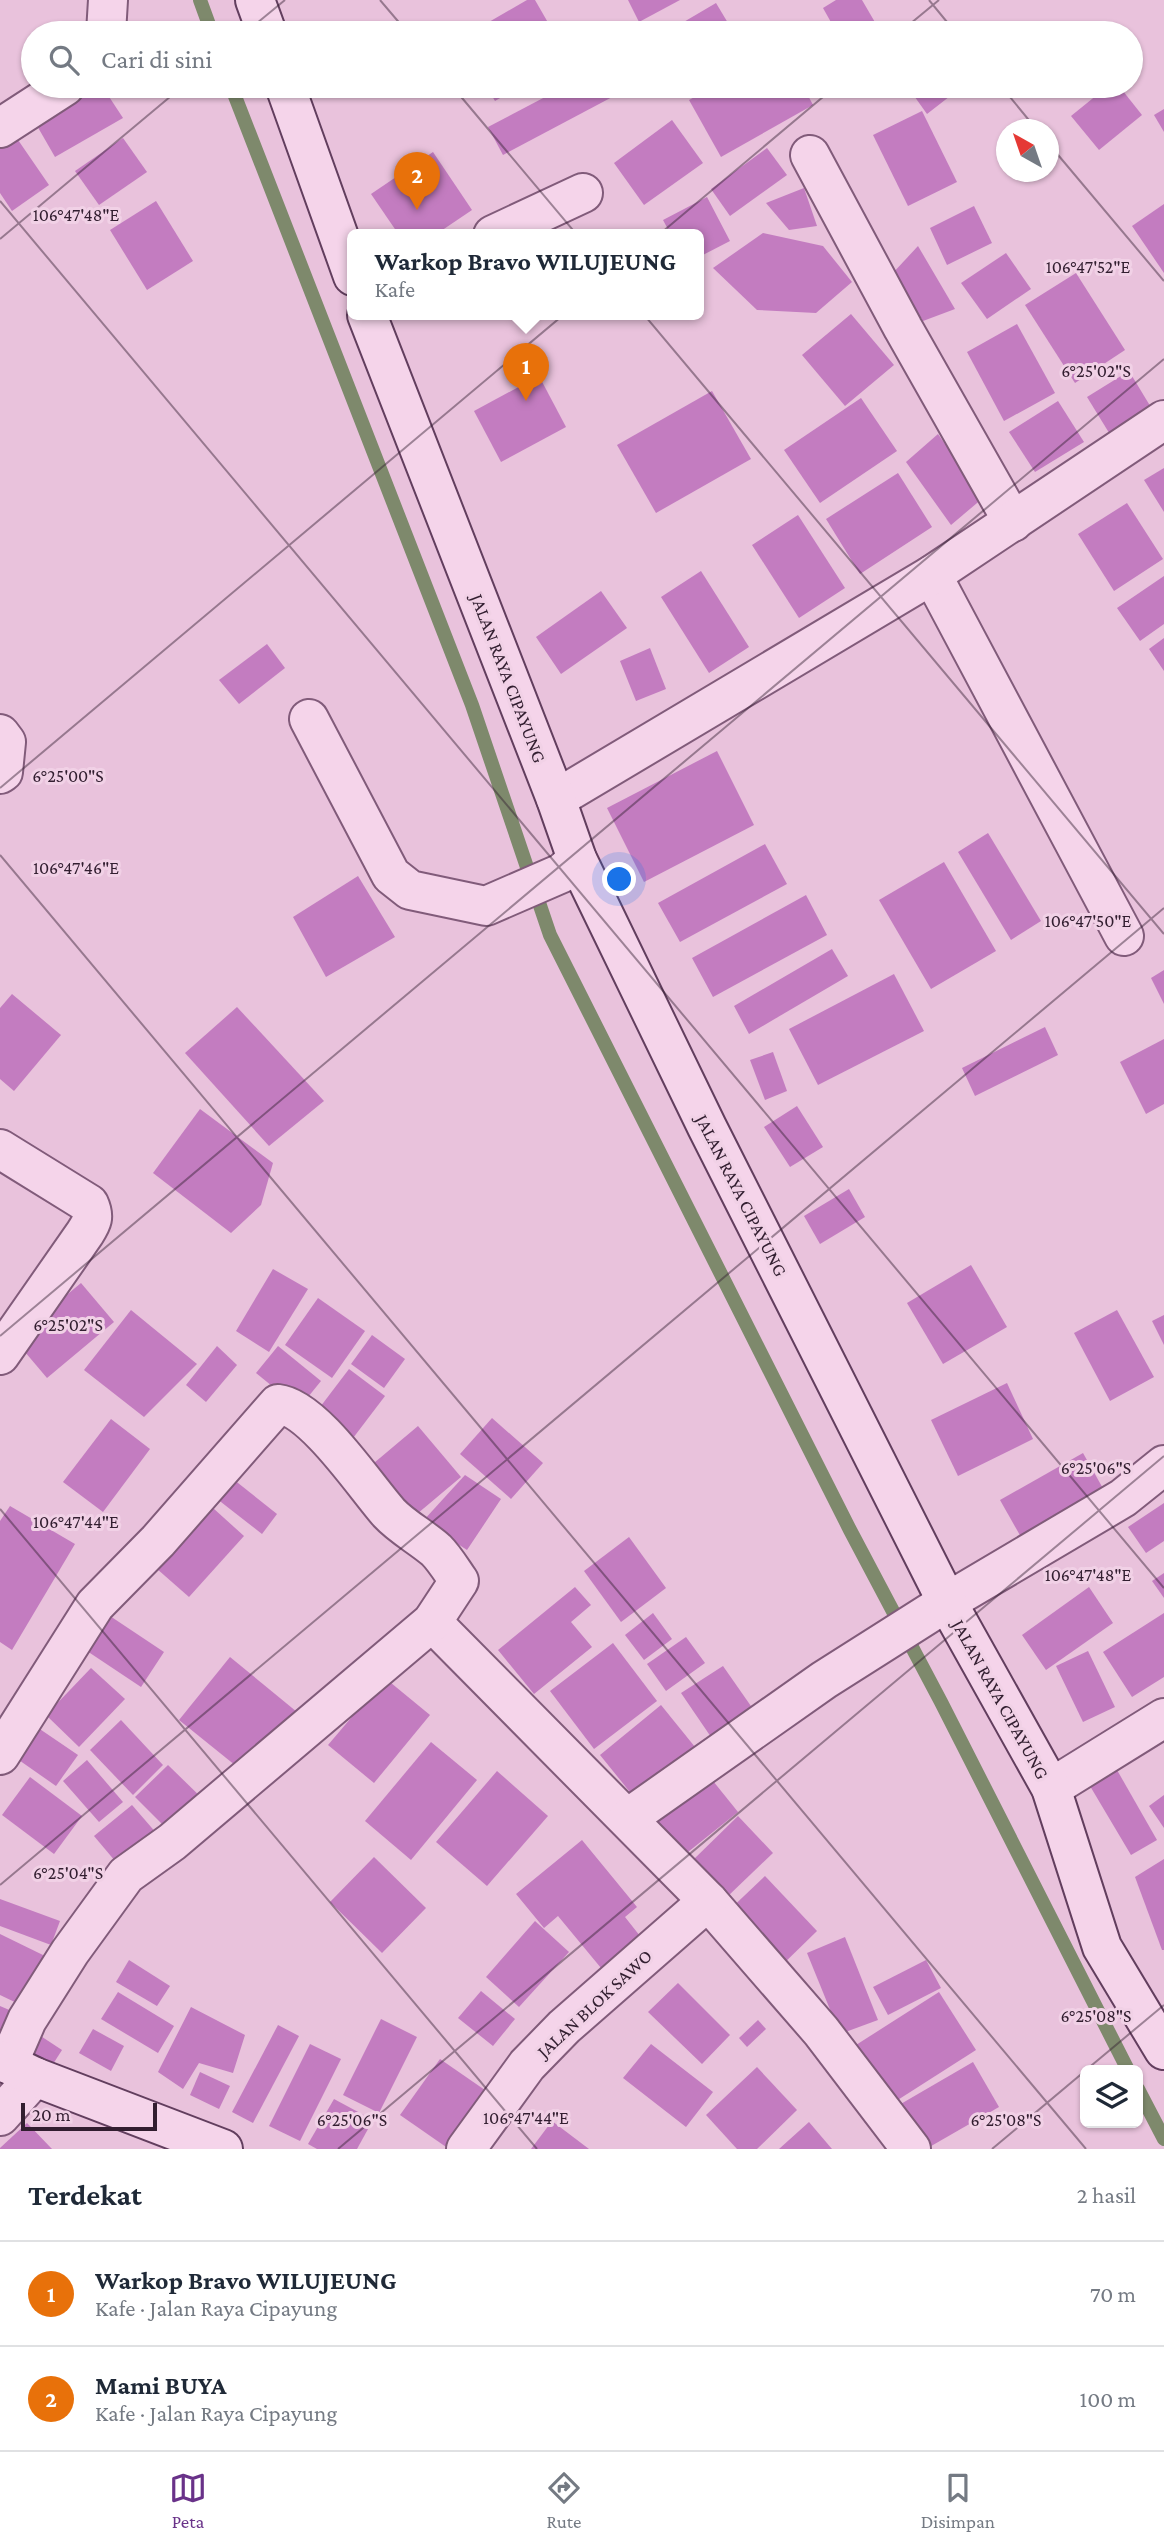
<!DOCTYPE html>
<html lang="id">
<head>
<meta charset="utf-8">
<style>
  :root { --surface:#fff; --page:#f2f2f3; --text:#1f2937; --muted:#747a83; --line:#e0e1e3; --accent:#693289 }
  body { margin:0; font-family:"Crimson Pro",serif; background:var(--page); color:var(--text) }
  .controls { position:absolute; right:21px; bottom:21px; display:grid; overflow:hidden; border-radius:10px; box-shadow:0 2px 5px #0004 }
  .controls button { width:63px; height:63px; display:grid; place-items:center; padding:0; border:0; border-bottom:2px solid var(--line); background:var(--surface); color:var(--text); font:35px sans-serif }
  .compass { position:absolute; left:996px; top:119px; width:63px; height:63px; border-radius:50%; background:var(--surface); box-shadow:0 2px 5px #0004; rotate:320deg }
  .scale { position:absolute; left:21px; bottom:18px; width:136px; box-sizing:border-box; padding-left:7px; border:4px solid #321e30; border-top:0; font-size:19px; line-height:24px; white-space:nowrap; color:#321e30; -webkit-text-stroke:5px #f1d1e6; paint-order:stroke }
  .you { position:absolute; left:620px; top:880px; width:24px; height:24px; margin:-18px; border:5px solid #fff; border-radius:50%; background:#1a73e8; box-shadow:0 0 0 10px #1a73e833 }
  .badge { display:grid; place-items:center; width:46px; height:46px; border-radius:50%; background:var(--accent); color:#fff; font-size:23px; font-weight:700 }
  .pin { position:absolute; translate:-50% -58px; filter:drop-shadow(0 2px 4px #0008) }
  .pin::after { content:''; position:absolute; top:37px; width:24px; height:21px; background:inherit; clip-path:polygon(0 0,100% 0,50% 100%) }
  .popup { position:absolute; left:347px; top:229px; width:357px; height:91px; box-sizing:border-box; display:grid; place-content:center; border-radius:10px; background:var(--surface); filter:drop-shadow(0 2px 5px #0005); font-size:23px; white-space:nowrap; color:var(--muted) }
  .popup b { font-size:26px; color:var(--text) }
  .popup::after { content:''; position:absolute; left:50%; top:100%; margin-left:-14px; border:14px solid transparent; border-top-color:var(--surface) }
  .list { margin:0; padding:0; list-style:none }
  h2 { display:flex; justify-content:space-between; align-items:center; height:91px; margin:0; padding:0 28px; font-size:30px }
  h2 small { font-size:23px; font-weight:400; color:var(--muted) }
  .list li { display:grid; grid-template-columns:46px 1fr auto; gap:21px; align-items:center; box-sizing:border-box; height:105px; padding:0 28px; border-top:2px solid var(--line) }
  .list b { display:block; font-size:26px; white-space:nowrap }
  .list p { margin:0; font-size:23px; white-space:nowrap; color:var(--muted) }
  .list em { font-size:23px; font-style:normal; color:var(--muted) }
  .icon { flex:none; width:38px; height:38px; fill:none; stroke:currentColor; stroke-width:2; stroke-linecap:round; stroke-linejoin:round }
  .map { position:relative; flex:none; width:1164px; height:2149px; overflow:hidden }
  .search { position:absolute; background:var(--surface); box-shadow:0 2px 5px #0004; left:21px; right:21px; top:21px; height:77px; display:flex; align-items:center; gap:18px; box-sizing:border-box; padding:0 24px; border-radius:38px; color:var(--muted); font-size:26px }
  .sheet { height:301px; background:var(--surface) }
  nav { display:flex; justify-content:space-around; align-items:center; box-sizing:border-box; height:98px; border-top:2px solid var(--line); background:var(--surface); font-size:19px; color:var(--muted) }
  nav a { display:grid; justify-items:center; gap:4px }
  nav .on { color:var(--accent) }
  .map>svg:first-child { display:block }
</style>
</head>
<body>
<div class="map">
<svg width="1164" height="2149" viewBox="0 0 1164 2149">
  <rect width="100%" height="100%" fill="#e9c2dc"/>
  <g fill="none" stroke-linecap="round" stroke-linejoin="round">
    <g stroke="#7e896c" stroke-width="14">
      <path d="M 200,0 L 212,33"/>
      <path d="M 231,86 L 472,705 L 550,935 L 850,1530 L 941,1702 L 1128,2070"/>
      <path d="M 1138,2089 L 1164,2139"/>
    </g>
  </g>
  <g fill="#c37cc0">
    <path d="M 527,0 L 535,0 L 554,33 L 470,33 Z"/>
    <path d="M 628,0 L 680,0 L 639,22 Z"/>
    <path d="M 836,0 L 862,0 L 876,24 L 860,33 L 837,33 L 823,8 Z"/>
    <path d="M 716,3 L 734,33 L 665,33 Z"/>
    <path d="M 102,86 L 123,118 L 55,157 L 36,124 Z"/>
    <path d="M 486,86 L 521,86 L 495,101 Z"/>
    <path d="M 566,86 L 633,86 L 503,155 L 488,127 Z"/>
    <path d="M 715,86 L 803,86 L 813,105 L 721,157 L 689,100 Z"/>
    <path d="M 907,86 L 963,86 L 927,114 Z"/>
    <path d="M 1108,86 L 1119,86 L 1142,115 L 1099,150 L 1071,116 Z"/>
    <path d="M 1164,109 L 1164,132 L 1154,115 Z"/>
    <path d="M 922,111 L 957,182 L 908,206 L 873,135 Z"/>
    <path d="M 672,120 L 703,163 L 644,205 L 614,163 Z"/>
    <path d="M 16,137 L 49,185 L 12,211 L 0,193 L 0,148 Z"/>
    <path d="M 123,138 L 147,172 L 99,205 L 75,171 Z"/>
    <path d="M 767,148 L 787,175 L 730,216 L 711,189 Z"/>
    <path d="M 433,152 L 472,210 L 435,235 L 399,235 L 371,194 Z"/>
    <path d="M 804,188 L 817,226 L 789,230 L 766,203 Z"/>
    <path d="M 707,197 L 730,241 L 699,257 L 699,235 L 671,235 L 663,220 Z"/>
    <path d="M 156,201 L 193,261 L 147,290 L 110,230 Z"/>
    <path d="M 1164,204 L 1164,273 L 1132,226 Z"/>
    <path d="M 974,206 L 992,243 L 947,265 L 930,228 Z"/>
    <path d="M 763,233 L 823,246 L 852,282 L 816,313 L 757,310 L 713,268 Z"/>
    <path d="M 918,246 L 955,309 L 923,321 L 892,274 Z"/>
    <path d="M 1006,253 L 1031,289 L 987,319 L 961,283 Z"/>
    <path d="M 1076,273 L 1125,350 L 1075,383 L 1025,305 Z"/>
    <path d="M 851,314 L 894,365 L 845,406 L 802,355 Z"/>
    <path d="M 1017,324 L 1055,393 L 1004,421 L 967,352 Z"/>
    <path d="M 1129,371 L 1152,409 L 1111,436 L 1087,397 Z"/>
    <path d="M 539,376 L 566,427 L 501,462 L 474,411 Z"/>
    <path d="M 712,391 L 751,459 L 656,513 L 617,445 Z"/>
    <path d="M 861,398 L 897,451 L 820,503 L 784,450 Z"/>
    <path d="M 1058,401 L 1084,442 L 1035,472 L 1009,432 Z"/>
    <path d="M 938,434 L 983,498 L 951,525 L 906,462 Z"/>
    <path d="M 1164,468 L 1164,512 L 1144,480 Z"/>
    <path d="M 898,473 L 932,527 L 860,574 L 826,519 Z"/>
    <path d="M 1127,503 L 1163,559 L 1114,591 L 1078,534 Z"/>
    <path d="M 798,515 L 845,588 L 799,618 L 752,545 Z"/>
    <path d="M 701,571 L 749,647 L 709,673 L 661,597 Z"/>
    <path d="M 1164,576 L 1164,624 L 1140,641 L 1117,608 Z"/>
    <path d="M 601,591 L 627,628 L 561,674 L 536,637 Z"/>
    <path d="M 1164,638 L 1164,671 L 1149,649 Z"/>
    <path d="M 267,644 L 285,668 L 239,704 L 219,680 Z"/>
    <path d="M 650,648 L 666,689 L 636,701 L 620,661 Z"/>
    <path d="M 717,751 L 754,825 L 644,882 L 607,808 Z"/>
    <path d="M 988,833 L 1041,921 L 1011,940 L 958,852 Z"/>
    <path d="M 765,844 L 787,884 L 680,942 L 658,903 Z"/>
    <path d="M 944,862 L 996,951 L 931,989 L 879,900 Z"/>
    <path d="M 358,876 L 395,937 L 326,977 L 293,917 Z"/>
    <path d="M 806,895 L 827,935 L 713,997 L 692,958 Z"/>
    <path d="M 832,949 L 848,976 L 749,1034 L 734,1006 Z"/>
    <path d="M 1164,970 L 1164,1004 L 1151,978 Z"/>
    <path d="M 894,974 L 924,1031 L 818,1085 L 789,1029 Z"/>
    <path d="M 12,994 L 61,1035 L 14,1091 L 0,1079 L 0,1008 Z"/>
    <path d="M 237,1007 L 324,1101 L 269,1146 L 185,1053 Z"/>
    <path d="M 1045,1027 L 1058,1055 L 975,1096 L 962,1068 Z"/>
    <path d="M 1164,1039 L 1164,1104 L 1146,1114 L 1120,1062 Z"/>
    <path d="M 773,1052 L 787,1091 L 765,1100 L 750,1060 Z"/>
    <path d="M 797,1106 L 823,1147 L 790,1167 L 764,1127 Z"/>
    <path d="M 200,1109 L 273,1163 L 261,1205 L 231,1233 L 153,1173 Z"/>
    <path d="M 849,1189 L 865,1217 L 820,1244 L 804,1216 Z"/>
    <path d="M 971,1265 L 1007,1327 L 943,1364 L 907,1303 Z"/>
    <path d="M 273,1269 L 308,1289 L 269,1352 L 236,1331 Z"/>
    <path d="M 81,1283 L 114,1322 L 47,1378 L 14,1339 Z"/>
    <path d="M 318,1298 L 365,1331 L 332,1378 L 285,1345 Z"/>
    <path d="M 131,1310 L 197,1364 L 144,1417 L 84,1370 Z"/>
    <path d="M 1117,1310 L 1154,1377 L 1110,1401 L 1074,1333 Z"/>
    <path d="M 1164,1315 L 1164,1345 L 1152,1321 Z"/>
    <path d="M 372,1335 L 405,1359 L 384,1388 L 351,1364 Z"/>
    <path d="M 217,1346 L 237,1365 L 206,1402 L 186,1385 Z"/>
    <path d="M 278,1346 L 321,1381 L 299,1408 L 256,1373 Z"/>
    <path d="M 349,1369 L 385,1396 L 347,1446 L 311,1419 Z"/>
    <path d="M 1007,1383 L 1033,1439 L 958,1476 L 931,1420 Z"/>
    <path d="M 492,1418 L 543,1463 L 511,1499 L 460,1454 Z"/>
    <path d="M 111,1419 L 150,1449 L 103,1512 L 63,1482 Z"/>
    <path d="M 418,1426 L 461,1477 L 411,1519 L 368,1468 Z"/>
    <path d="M 1083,1453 L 1109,1499 L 1026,1546 L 1000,1500 Z"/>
    <path d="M 228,1475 L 277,1514 L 262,1534 L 212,1495 Z"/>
    <path d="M 465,1475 L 501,1499 L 467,1550 L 423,1521 Z"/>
    <path d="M 203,1499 L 244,1536 L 189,1597 L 148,1561 Z"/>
    <path d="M 1164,1503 L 1164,1541 L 1146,1553 L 1128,1527 Z"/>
    <path d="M 10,1506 L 75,1544 L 12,1650 L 0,1642 L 0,1521 Z"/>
    <path d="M 629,1537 L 666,1588 L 621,1622 L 584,1571 Z"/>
    <path d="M 1164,1573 L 1164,1598 L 1152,1581 Z"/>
    <path d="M 575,1587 L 591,1605 L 571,1622 L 592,1647 L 534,1694 L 498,1650 Z"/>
    <path d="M 1089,1587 L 1113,1623 L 1046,1670 L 1022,1635 Z"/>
    <path d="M 653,1613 L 672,1639 L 644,1660 L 625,1635 Z"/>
    <path d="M 1164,1613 L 1164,1677 L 1132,1697 L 1103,1652 Z"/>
    <path d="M 110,1616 L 164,1652 L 141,1687 L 87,1651 Z"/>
    <path d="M 686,1637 L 705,1663 L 666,1691 L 647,1664 Z"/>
    <path d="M 613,1643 L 657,1701 L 594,1749 L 550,1691 Z"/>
    <path d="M 1088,1651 L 1115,1707 L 1083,1722 L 1056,1666 Z"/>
    <path d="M 230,1657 L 297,1712 L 246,1774 L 179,1720 Z"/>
    <path d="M 723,1666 L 753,1709 L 711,1737 L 681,1693 Z"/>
    <path d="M 91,1668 L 125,1699 L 79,1747 L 46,1715 Z"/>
    <path d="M 385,1678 L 430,1715 L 374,1783 L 328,1745 Z"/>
    <path d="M 661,1705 L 695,1747 L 634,1797 L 600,1755 Z"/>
    <path d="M 121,1720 L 163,1765 L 133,1795 L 90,1750 Z"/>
    <path d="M 28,1721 L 78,1755 L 56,1786 L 6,1751 Z"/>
    <path d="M 431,1742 L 477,1780 L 411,1860 L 365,1821 Z"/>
    <path d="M 87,1760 L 123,1802 L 99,1822 L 63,1781 Z"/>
    <path d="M 168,1765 L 208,1804 L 175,1837 L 135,1797 Z"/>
    <path d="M 1117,1770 L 1157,1840 L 1131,1855 L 1090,1786 Z"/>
    <path d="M 497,1771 L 548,1816 L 487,1886 L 436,1842 Z"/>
    <path d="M 709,1776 L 738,1812 L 683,1856 L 654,1820 Z"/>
    <path d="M 30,1777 L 82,1816 L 54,1854 L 2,1815 Z"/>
    <path d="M 1164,1795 L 1164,1828 L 1149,1806 Z"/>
    <path d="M 132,1805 L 164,1842 L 126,1874 L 94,1836 Z"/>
    <path d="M 738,1816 L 773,1853 L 727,1897 L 692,1861 Z"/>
    <path d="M 582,1840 L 637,1907 L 625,1917 L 640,1936 L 601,1968 L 558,1916 L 544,1928 L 516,1894 Z"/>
    <path d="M 374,1857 L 426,1908 L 382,1953 L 330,1902 Z"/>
    <path d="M 1164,1859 L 1164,1950 L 1162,1950 L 1135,1877 Z"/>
    <path d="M 765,1876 L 817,1931 L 776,1971 L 724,1915 Z"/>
    <path d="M 0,1899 L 60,1921 L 51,1945 L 0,1926 Z"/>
    <path d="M 535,1921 L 569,1952 L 519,2007 L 486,1977 Z"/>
    <path d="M 0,1934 L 45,1956 L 21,2005 L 0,1995 Z"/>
    <path d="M 845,1937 L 878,2020 L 840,2034 L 807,1953 Z"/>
    <path d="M 129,1960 L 170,1986 L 157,2006 L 116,1982 Z"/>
    <path d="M 926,1960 L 941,1988 L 888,2015 L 873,1987 Z"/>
    <path d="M 678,1983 L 730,2035 L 702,2064 L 648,2012 Z"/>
    <path d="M 481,1991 L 515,2019 L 493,2046 L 458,2018 Z"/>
    <path d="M 118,1992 L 174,2026 L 158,2053 L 101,2019 Z"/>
    <path d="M 939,1992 L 976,2050 L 893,2103 L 856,2045 Z"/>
    <path d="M 0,2006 L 14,2012 L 5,2034 L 0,2032 Z"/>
    <path d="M 191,2007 L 245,2035 L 233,2073 L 199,2063 L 183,2089 L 158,2072 Z"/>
    <path d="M 381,2019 L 417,2037 L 379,2113 L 343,2095 Z"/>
    <path d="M 758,2020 L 766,2029 L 747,2047 L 739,2038 Z"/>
    <path d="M 278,2025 L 299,2036 L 253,2123 L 232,2112 Z"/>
    <path d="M 30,2029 L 62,2050 L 46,2075 L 12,2054 Z"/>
    <path d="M 93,2029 L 124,2046 L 111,2071 L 79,2053 Z"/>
    <path d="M 310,2044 L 341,2059 L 300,2141 L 269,2126 Z"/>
    <path d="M 651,2044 L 713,2092 L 686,2127 L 623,2078 Z"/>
    <path d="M 440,2059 L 495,2097 L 449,2149 L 400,2115 Z"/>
    <path d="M 973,2062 L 999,2107 L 926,2149 L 899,2105 Z"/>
    <path d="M 757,2067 L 797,2110 L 757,2149 L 737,2149 L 706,2115 Z"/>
    <path d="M 200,2072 L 230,2086 L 219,2109 L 190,2095 Z"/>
    <path d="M 334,2099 L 373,2120 L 357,2149 L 317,2149 L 308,2144 Z"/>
    <path d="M 552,2121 L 589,2149 L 531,2149 Z"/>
    <path d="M 809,2122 L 832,2149 L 779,2149 Z"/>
    <path d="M 27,2123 L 52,2149 L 0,2149 L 0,2148 Z"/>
  </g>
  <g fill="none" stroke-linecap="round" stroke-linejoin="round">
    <g stroke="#815b7a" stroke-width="42">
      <g id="minor">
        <path d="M 106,33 L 108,0"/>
        <path d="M 0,128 L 65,86"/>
        <path d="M 810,155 L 903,328 L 1013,522"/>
        <path d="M 493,235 L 583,193"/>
        <path d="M 932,575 L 1124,936"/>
        <path d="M 309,719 L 391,875 L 410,890 L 486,906 L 562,873 L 577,859"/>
        <path d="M 0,734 L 6,742 L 3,772 L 0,774"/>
        <path d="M 556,799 L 932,575 L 1164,420"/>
        <path d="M 0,1149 L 89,1204 C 95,1217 92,1222 85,1233 L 0,1355"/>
        <path d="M 432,1622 L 708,1901 L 821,2031 L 911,2149"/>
        <path d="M 0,1755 L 95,1605 L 158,1541 L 278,1404 C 314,1408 365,1486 389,1513 C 402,1527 421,1537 436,1550 C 445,1559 452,1571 459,1581 L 432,1622 L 172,1842 L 126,1875 L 70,1952 L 27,2020 L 8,2064"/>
        <path d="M 1051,1788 L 1164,1718"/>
        <path d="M 628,1818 L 824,1680 L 947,1602 L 1123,1498 L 1164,1465"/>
        <path d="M 0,2116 L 35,2077"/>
        <path d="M 466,2149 L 527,2065 L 564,2027 L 708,1901"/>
      </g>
    </g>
    <g stroke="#623e5e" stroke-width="42">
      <g id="secondary">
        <path d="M 255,0 L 267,33"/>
        <path d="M 285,86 L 353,276"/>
        <path d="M 367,315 L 556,799 L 577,859 L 707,1127 L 947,1602 L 1051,1788 L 1102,1947 L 1164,2050"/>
        <path d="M 0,2060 L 35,2077 L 223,2149"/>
      </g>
    </g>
    <use href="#minor" stroke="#f5d4ea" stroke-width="38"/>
    <use href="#secondary" stroke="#f5d4ea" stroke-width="38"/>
  </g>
  <path fill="none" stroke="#321e30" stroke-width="2" stroke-opacity="0.45" d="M 380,0 L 408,33M 929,0 L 956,33M 245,33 L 285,0M 899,33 L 939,0M 452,86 L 1164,934M 1001,86 L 1037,130M 1048,143 L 1164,281M 0,201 L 1164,1588M 0,239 L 183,86M 0,788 L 836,86M 0,855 L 1086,2149M 0,1336 L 1164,359M 0,1509 L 537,2149M 0,1885 L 1164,908M 1086,2070 L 1164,2005M 338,2149 L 1164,1456M 992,2149 L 1085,2071"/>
  <g text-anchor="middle" stroke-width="6" stroke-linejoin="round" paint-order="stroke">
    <g font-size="19" fill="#321e30" stroke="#f1d1e6">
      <text transform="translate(509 678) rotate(69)" y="7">JALAN RAYA CIPAYUNG</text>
      <text transform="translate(742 1195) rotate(63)" y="7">JALAN RAYA CIPAYUNG</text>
      <text transform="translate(1001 1699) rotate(61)" y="7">JALAN RAYA CIPAYUNG</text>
      <text transform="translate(594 2003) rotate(-43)" y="7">JALAN BLOK SAWO</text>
    </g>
  </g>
  <g font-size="18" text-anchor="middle" fill="#321e30" stroke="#f1d1e6" stroke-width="6" stroke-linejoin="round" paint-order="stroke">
    <text x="76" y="221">106°47'48"E</text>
    <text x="1088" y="273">106°47'52"E</text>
    <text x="1096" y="377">6°25'02"S</text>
    <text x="68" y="782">6°25'00"S</text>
    <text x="76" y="874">106°47'46"E</text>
    <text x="1088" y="927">106°47'50"E</text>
    <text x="68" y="1331">6°25'02"S</text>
    <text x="1096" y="1474">6°25'06"S</text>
    <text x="76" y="1528">106°47'44"E</text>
    <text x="1088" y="1581">106°47'48"E</text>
    <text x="68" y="1879">6°25'04"S</text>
    <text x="1096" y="2022">6°25'08"S</text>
    <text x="526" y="2124">106°47'44"E</text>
    <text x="352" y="2126">6°25'06"S</text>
    <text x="1006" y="2126">6°25'08"S</text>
  </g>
</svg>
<div class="controls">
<button><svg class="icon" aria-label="layers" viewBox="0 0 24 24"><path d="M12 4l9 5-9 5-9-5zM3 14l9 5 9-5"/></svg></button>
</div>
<svg class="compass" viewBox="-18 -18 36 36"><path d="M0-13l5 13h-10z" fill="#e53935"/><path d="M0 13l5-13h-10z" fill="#747a83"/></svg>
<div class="scale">20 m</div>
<div class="you"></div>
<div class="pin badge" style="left:526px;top:401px;background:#e8710a">1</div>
<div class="popup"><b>Warkop Bravo WILUJEUNG</b>Kafe</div>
<div class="pin badge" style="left:417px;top:210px;background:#e8710a">2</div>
<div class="search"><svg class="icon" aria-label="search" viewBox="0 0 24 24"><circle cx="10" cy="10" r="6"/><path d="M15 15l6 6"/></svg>Cari di sini</div>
</div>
<section class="sheet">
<h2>Terdekat<small>2 hasil</small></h2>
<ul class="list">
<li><span class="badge" style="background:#e8710a">1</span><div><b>Warkop Bravo WILUJEUNG</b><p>Kafe · Jalan Raya Cipayung</p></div><em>70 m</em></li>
<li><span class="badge" style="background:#e8710a">2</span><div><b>Mami BUYA</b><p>Kafe · Jalan Raya Cipayung</p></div><em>100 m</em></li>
</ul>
</section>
<nav>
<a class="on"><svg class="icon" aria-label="map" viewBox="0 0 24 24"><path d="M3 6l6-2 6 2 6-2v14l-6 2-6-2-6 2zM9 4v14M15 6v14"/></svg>Peta</a>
<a><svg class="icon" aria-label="directions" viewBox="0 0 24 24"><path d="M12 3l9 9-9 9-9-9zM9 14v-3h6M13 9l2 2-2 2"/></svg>Rute</a>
<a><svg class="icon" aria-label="saved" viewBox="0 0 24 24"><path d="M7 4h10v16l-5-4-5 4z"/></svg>Disimpan</a>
</nav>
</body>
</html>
